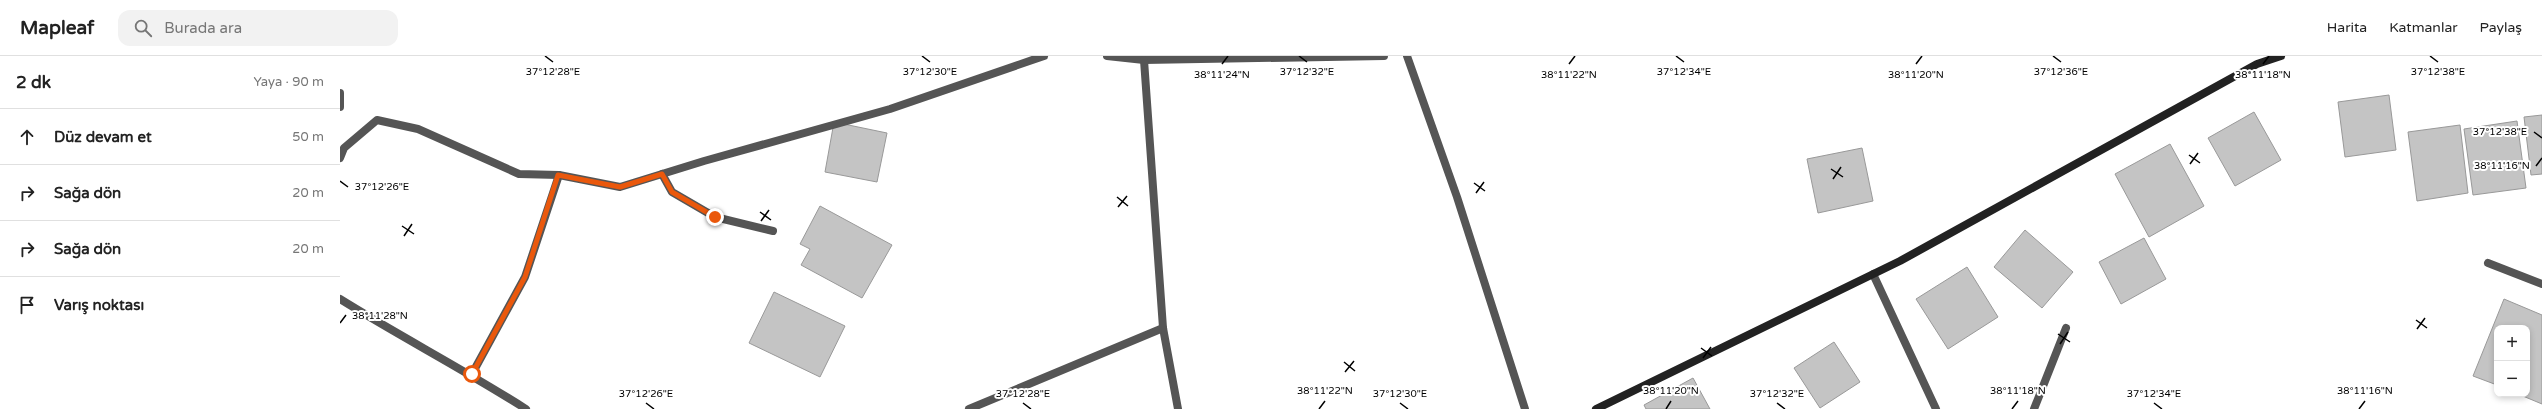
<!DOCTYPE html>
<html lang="tr">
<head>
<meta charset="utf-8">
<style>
  :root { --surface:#fff; --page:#f2f2f2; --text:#222; --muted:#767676; --line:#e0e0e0 }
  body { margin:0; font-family:"Varela Round",sans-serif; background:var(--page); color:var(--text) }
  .controls { position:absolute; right:12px; bottom:12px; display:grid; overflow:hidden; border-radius:8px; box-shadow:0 2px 6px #0003 }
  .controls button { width:36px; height:36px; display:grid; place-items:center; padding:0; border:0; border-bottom:1px solid var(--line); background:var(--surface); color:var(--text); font:20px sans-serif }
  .stop { position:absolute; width:12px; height:12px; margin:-9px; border:3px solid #ea580c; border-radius:50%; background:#fff }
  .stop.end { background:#ea580c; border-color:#fff; box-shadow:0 1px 4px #0008 }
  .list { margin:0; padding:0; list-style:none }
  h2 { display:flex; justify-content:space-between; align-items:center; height:52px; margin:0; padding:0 16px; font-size:17px }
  h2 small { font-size:13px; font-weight:400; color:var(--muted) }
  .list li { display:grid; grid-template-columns:26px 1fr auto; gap:12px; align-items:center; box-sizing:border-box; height:56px; padding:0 16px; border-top:1px solid var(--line) }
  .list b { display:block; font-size:15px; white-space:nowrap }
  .list em { font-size:13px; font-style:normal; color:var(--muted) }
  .icon { flex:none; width:22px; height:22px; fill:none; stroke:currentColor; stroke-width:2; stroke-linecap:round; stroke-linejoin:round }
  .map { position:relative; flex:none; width:2202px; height:353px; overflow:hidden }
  header { display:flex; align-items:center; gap:24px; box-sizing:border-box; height:56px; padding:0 20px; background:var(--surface); border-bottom:1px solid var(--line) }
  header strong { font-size:19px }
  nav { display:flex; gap:22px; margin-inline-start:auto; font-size:14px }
  .search { width:280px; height:36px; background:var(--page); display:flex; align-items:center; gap:10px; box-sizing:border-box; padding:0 14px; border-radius:12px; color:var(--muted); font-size:15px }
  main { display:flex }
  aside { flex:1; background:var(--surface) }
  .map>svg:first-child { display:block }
</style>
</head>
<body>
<header>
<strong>Mapleaf</strong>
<div class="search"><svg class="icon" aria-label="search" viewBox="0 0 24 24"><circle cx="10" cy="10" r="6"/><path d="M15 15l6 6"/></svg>Burada ara</div>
<nav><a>Harita</a><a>Katmanlar</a><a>Paylaş</a></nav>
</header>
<main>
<aside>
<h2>2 dk<small>Yaya · 90 m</small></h2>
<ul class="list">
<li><svg class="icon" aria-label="ahead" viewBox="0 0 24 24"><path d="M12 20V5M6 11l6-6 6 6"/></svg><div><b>Düz devam et</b></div><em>50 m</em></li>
<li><svg class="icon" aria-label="right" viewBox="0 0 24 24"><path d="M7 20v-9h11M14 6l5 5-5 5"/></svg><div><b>Sağa dön</b></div><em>20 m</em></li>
<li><svg class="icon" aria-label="right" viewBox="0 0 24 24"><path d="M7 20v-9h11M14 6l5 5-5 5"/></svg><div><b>Sağa dön</b></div><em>20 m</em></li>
<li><svg class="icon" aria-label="arrive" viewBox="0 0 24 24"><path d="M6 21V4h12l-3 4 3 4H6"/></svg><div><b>Varış noktası</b></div></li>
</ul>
</aside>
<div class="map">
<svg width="2202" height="353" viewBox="0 0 2202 353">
  <rect width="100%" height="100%" fill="#fff"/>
  <g fill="#c4c4c4" stroke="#999">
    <path d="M 2049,39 L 2056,94 L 2005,101 L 1998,46 Z"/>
    <path d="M 1914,56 L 1941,104 L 1895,130 L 1868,82 Z"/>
    <path d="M 2202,59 L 2202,118 L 2191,119 L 2184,61 Z"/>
    <path d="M 2177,65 L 2186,132 L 2133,139 L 2124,73 Z"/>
    <path d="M 494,66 L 547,77 L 537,126 L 485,116 Z"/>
    <path d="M 2120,69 L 2128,137 L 2077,145 L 2068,76 Z"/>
    <path d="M 1830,88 L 1864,150 L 1809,181 L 1775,118 Z"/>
    <path d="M 1522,92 L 1533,145 L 1478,157 L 1467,103 Z"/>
    <path d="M 480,150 L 552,189 L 522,242 L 461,209 L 470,193 L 460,188 Z"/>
    <path d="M 1685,174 L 1733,216 L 1702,252 L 1654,211 Z"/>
    <path d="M 1804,182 L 1826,223 L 1781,248 L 1759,206 Z"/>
    <path d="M 1627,211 L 1658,261 L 1608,293 L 1576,243 Z"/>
    <path d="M 434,236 L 505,270 L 480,321 L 409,287 Z"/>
    <path d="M 2164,243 L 2202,259 L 2202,348 L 2178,338 L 2187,338 L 2187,272 L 2157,272 L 2157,329 L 2133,320 Z"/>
    <path d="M 1494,286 L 1520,326 L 1480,352 L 1454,312 Z"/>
    <path d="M 1353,322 L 1370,353 L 1306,353 L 1304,349 Z"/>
  </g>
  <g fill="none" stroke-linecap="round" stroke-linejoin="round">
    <g stroke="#555" stroke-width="8">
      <path d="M 0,37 L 0,51"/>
      <path d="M 322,118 L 332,136 L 375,161 L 433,175"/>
    </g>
    <g stroke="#555" stroke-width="8">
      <path d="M 767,0 L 804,4 L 1044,0"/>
      <path d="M 1067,0 L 1117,141 L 1185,353"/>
      <path d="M 804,4 L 823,272 L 838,353"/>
      <path d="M 0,102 L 4,92 L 37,64 L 78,73 L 179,118 L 219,119 L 280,131 L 364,105 L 550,53 L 704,0"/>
      <path d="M 2148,207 L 2202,228"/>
      <path d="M 1533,218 L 1596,353"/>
      <path d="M 0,243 C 61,281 125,314 186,353"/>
      <path d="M 132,318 L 185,221 L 219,119"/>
      <path d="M 629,353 L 823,272"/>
      <path d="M 1694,353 L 1726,272"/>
    </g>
    <path stroke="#222" stroke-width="8" d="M 1256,353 L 1560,205 L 1917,8 L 1941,0"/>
  </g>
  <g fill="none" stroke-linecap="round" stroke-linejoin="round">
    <path stroke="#ea580c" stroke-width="5" d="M 132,318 L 185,221 L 218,119 L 280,131 L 322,118 L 332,136 L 375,161"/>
  </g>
  <path fill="none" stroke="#000" stroke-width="1.5" d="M 205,0 L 213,6M 582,0 L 590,6M 959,0 L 967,6M 1336,0 L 1344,6M 1713,0 L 1721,6M 2090,0 L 2098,6M 882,8 L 888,0M 1229,8 L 1235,0M 1576,8 L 1582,0M 1923,8 L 1929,0M 2194,76 L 2202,82M 1849,99 L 1860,107M 1850,108 L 1858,97M 2196,110 L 2202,102M 1491,113 L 1503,121M 1493,123 L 1501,111M 0,125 L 8,131M 1134,127 L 1145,135M 1136,137 L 1144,126M 777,141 L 788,150M 778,151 L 787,140M 420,156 L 431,164M 421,165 L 429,154M 62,170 L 74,178M 64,180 L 72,168M 2076,264 L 2087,272M 0,267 L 6,259M 2077,273 L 2085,262M 1718,278 L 1730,286M 1720,288 L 1728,276M 1361,292 L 1372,300M 1363,302 L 1371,291M 1004,306 L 1015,315M 1005,316 L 1014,305M 306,347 L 314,353M 683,347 L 691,353M 1060,347 L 1068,353M 1437,347 L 1445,353M 1814,347 L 1822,353M 979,353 L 985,345M 1326,353 L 1331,345M 1672,353 L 1678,345M 2019,353 L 2025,345"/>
  <g font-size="10" text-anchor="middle" fill="#000" stroke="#fff" stroke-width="4" stroke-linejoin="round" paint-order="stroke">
    <text x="2098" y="19">37°12'38"E</text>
    <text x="1344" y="19">37°12'34"E</text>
    <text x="213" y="19">37°12'28"E</text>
    <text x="590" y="19">37°12'30"E</text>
    <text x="967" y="19">37°12'32"E</text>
    <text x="1721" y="19">37°12'36"E</text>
    <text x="882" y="22">38°11'24"N</text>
    <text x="1229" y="22">38°11'22"N</text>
    <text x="1576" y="22">38°11'20"N</text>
    <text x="1923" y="22">38°11'18"N</text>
    <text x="2160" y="79">37°12'38"E</text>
    <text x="2162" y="113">38°11'16"N</text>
    <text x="42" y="134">37°12'26"E</text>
    <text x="40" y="263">38°11'28"N</text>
    <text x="985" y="338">38°11'22"N</text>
    <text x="1331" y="338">38°11'20"N</text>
    <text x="1678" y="338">38°11'18"N</text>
    <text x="2025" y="338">38°11'16"N</text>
    <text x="306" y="341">37°12'26"E</text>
    <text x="683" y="341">37°12'28"E</text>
    <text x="1060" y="341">37°12'30"E</text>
    <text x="1437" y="341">37°12'32"E</text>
    <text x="1814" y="341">37°12'34"E</text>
  </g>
</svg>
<div class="controls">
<button>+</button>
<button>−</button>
</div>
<div class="stop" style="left:132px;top:318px"></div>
<div class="stop end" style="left:375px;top:161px"></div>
</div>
</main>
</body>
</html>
